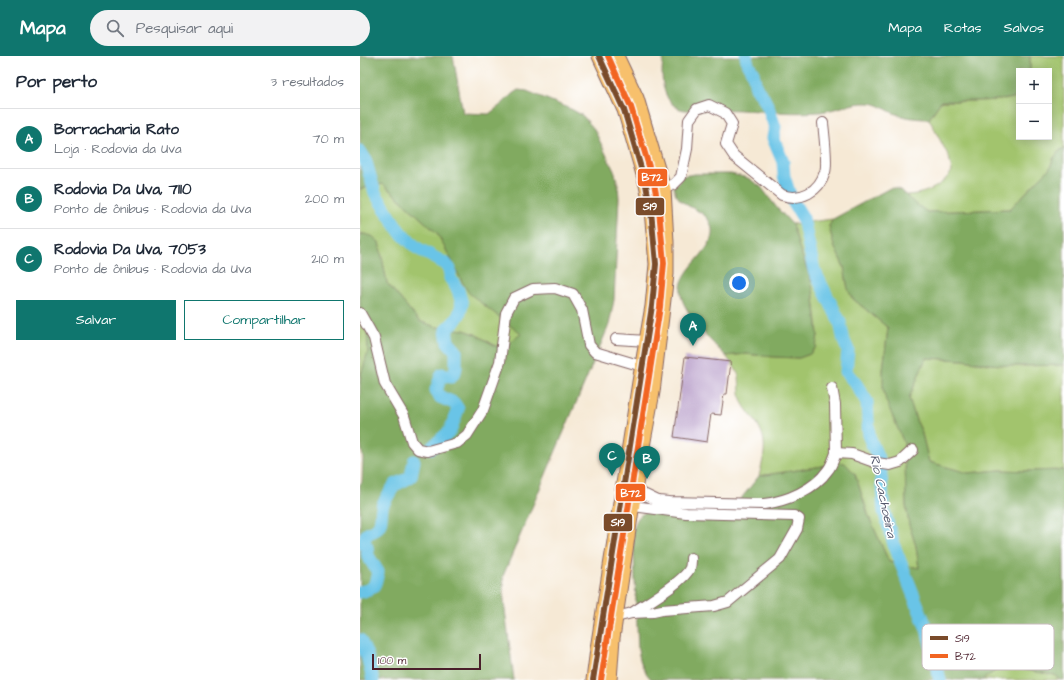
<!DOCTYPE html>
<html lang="pt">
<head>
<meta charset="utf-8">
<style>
  :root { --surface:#fff; --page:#f2f2f3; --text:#1f2937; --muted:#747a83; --line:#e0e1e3; --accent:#0f766e }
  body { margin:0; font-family:"Architects Daughter",sans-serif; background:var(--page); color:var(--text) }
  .controls { position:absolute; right:12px; top:12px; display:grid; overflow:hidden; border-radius:0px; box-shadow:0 2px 10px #0003 }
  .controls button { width:36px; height:36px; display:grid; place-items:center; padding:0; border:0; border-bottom:1px solid var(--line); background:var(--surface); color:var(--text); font:20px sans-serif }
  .scale { position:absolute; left:12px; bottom:10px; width:109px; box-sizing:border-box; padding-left:4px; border:2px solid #4a1f2b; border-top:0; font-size:11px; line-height:14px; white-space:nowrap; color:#4a1f2b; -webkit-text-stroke:3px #fff; paint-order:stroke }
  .you { position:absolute; left:379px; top:227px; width:14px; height:14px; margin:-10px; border:3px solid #fff; border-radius:50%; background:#1a73e8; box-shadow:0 0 0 6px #1a73e833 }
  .badge { display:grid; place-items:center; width:26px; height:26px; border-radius:50%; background:var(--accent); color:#fff; font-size:13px; font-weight:700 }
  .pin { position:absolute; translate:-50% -33px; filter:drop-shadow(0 1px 2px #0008) }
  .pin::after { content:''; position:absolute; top:21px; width:14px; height:12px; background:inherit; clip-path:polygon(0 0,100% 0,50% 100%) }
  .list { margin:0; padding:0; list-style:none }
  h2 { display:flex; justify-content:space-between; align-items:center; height:52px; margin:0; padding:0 16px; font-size:17px }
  h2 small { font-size:13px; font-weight:400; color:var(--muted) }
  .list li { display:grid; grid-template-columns:26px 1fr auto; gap:12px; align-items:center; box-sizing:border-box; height:60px; padding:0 16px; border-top:1px solid var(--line) }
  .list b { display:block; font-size:15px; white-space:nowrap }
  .list p { margin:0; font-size:13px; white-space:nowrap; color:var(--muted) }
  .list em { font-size:13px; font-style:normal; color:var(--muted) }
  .actions { display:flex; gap:8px; padding:12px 16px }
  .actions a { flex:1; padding:9px 0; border:1px solid var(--accent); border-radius:0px; text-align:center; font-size:14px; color:var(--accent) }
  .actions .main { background:var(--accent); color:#fff }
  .icon { flex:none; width:22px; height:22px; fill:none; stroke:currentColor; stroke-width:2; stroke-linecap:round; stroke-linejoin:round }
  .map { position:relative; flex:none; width:704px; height:624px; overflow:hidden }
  header { display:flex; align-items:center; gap:24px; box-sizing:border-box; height:56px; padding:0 20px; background:var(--accent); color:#fff }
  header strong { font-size:19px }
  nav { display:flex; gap:22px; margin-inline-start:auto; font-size:14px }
  .search { width:280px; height:36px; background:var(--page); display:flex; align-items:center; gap:10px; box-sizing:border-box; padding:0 14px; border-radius:22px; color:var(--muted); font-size:15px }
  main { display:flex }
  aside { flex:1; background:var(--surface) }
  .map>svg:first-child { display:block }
</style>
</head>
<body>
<header>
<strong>Mapa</strong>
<div class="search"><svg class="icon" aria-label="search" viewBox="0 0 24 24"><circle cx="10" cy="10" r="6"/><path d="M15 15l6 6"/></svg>Pesquisar aqui</div>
<nav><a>Mapa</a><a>Rotas</a><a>Salvos</a></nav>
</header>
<main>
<aside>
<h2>Por perto<small>3 resultados</small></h2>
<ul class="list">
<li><span class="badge">A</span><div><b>Borracharia Rato</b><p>Loja · Rodovia da Uva</p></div><em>70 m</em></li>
<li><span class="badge">B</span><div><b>Rodovia Da Uva, 7110</b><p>Ponto de ônibus · Rodovia da Uva</p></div><em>200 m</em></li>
<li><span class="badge">C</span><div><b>Rodovia Da Uva, 7053</b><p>Ponto de ônibus · Rodovia da Uva</p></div><em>210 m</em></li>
</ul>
<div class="actions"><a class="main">Salvar</a><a>Compartilhar</a></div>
</aside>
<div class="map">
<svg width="704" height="624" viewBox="0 0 704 624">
  <rect width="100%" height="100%" fill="#fff"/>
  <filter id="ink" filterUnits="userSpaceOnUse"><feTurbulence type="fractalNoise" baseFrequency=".025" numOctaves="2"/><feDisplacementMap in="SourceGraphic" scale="8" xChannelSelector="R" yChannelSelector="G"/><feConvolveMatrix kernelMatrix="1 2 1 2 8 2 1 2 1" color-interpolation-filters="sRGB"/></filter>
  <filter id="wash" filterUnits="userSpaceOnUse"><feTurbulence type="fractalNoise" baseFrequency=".012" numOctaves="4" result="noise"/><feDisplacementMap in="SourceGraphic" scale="16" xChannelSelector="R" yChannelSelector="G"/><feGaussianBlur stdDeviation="0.9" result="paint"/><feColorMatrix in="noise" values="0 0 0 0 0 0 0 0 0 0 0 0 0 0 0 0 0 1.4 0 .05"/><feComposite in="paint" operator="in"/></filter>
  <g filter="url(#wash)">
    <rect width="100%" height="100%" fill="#f6e9d5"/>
    <g fill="#a2c46d" stroke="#76724c">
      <path d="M 670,0 L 704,0 L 704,92 L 700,94 L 693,103 L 690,112 L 650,153 L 567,156 L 547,142 L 547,139 C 565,138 582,131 592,115 L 589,101 L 569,63 L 581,45 C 595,45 650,46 659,40 L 659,81 L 689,81 L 689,15 L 670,15 Z"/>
      <path d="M 23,128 L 77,177 L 92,205 L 102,226 L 120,246 L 162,278 L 143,292 L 134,289 L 115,278 L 104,274 L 76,271 L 59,265 L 27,227 L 19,186 L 4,178 L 0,178 L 0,133 Z"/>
      <path d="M 473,163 L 469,170 L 474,190 L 484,211 L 488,233 L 492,242 L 528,272 L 523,315 L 537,370 L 544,387 L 545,400 L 546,449 L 549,469 L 556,490 L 559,512 L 529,506 L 509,461 L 495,418 L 477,406 L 463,410 L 399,420 C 404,400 409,385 396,366 C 392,360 385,353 382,346 C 379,338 380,330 379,321 C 377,313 371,307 366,300 L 386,298 L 414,301 L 439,302 L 450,298 L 456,291 L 458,279 L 457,266 L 453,234 L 451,224 L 439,191 L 432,168 Z"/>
      <path d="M 0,259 L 7,270 L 8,296 L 1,319 L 0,328 Z"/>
      <path d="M 566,302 L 603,304 L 630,308 L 655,310 L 704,309 L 704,414 L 669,415 L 640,414 L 608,417 L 569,406 L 561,374 L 556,364 L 549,342 Z"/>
      <path d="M 645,608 L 671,615 L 695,619 L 701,624 L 622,624 Z"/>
    </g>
    <g fill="#81aa60" stroke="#666446">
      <path d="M 0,0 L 93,0 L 103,57 L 129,58 L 142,48 L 152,38 L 158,34 L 167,35 L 213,54 L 223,60 L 234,73 L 255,117 L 258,129 L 259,142 L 254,244 L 249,269 L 143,520 L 144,546 L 154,624 L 0,624 L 0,428 L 2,426 L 3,402 L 0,382 L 0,328 L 1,319 L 8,295 L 7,270 L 0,259 L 0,178 L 4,178 L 12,180 L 19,186 L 27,227 L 59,265 L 76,271 L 104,274 L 115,278 L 134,289 L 142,292 L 161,278 L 120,246 L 109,237 L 102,226 L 92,205 L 77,177 L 23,128 L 0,133 Z"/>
      <path d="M 304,0 L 670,0 L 670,15 L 659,15 L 659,40 C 650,46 595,45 581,45 L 569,63 C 558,63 547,62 536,58 C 527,55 519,47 508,47 C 493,46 476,54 460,56 C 424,59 387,52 351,54 C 342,54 325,56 318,52 C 301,44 300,16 304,0 Z"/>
      <path d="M 704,92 L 704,309 L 655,310 L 630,308 L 603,304 L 566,302 L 549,342 L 556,364 L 561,374 L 569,406 L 608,417 L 640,414 L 669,415 L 704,414 L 704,624 L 701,624 L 695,619 L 671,615 L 645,608 L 622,624 L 292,624 C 283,615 280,606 278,594 L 273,475 C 277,460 279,458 293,454 L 379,445 L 399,420 L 463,410 L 477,406 L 485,407 L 495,418 L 509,461 L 529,506 L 559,512 L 556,490 L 549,469 L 546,449 L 545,400 L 544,387 L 526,345 L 523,332 L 523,315 L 528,272 L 492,242 L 488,233 L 484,211 L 474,190 L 469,170 L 473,163 L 530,132 C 537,132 545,135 548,142 L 567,156 L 650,153 L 690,112 L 693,103 L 700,94 Z"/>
      <path d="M 335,118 L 371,118 L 388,122 L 401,131 L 417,152 L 432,168 L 439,191 L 451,224 L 453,234 L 458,279 L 456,291 L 450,298 L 439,302 L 414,301 L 386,298 L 366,300 C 353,288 324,257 321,239 C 316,211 360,195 351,169 C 346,153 325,153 317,140 C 315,138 315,134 314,131 L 323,120 Z"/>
    </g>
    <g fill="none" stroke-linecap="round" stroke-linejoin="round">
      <g stroke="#69c4e7" stroke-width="13">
        <path d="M 386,0 L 388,8 L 393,17 L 396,32 L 403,41 L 408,51 L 415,71 L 413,82 L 423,106 L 424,120 L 430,139"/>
        <path d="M 0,95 L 5,103 L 15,137 L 40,176 L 57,192 L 86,208 L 90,213 L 90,222 L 98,234 L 102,248 L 99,259 L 95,265 L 86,274 L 88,286 L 96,295 L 96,311 L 95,316 L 91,321 L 82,318 L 76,334 L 80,341 L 94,347 L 98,353 L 90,375 L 71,392"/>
        <path d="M 433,146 L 443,162 L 454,214 L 480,266 L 484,285 L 488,294 L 486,316 L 496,328 L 507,346 L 509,381 L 520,407 L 524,455 L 536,495 L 567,573 L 580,624"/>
        <path d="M 0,536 C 15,533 15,530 18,516 L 8,500 L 7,491 L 4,488 C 6,472 10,480 17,472 C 23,467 20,455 23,448 C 26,443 31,434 35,429 C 39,426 47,424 51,420 L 54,405"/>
        <path d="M 0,584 L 7,599 L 13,624"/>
      </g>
    </g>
    <g id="blocks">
      <path fill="#baa1cb" d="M 325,301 L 371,306 L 367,338 L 364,338 L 361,359 L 351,358 L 347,386 L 314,381 Z"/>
    </g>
  </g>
  <g filter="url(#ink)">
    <use href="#blocks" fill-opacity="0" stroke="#866666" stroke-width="1"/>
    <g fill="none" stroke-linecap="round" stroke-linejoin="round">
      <g stroke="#866666" stroke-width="12">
        <g id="minor">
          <path d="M 304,133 L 314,128 L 321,121 L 327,93 L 329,64 L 337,53 L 349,49 L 365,57 L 372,68 L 366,88 L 374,100 L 422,139 C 441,145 459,136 465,116 C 468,108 464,77 463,67"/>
          <path d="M 0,257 L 14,282 L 25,328 L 44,360 L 52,386 L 58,393 L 68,395 L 97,387 L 107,379 L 123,354 L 140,306 L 146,257 L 154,242 L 173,233 L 195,232 L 213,238 L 222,254 L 229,289 L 235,296 L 282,310"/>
          <path d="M 256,283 L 287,285"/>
          <path d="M 472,332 L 475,348 L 476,397"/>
          <path d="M 275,434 L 298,445 L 309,446 L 404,448 C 427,445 454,434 468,414 C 472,409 474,402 476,397 L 492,398 L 517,407 L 530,409 L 540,406 L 553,394"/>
          <path d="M 272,557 C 285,548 324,526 330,512 C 331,509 331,505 331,502"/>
          <path d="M 256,561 L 272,557 L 293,556 L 302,554 L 354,550 L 368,546 L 420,503 L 437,473 L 439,463 L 434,460 L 326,457 L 273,450"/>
        </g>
      </g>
      <g stroke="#866666" stroke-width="15">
        <g id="major">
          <path d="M 233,624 L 237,593 L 279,326 L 292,250 L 296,208 L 291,155 L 286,129 L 264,54 L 239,0"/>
          <path d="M 250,624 L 253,582 L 256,561 L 275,434 L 293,336 L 307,218 L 307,186 L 304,133 L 277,42 L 257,0"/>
        </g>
      </g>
      <use href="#minor" stroke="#fff" stroke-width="10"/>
      <use href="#major" stroke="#f7c06c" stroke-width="13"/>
      <g stroke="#fff" stroke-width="9">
        <path id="bus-1" d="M 233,624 L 292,250 L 296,208 L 291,155 L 286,129 L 264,54 L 239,0"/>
      </g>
      <g stroke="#fff" stroke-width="9">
        <path id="bus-2" d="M 241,624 L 300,251 L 304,207 L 299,154 L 294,127 L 271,51 L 248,0"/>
      </g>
      <use href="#bus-1" stroke="#7a4b2a" stroke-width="6"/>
      <use href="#bus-2" stroke="#f26522" stroke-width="6"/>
    </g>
  </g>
  <g text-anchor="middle" stroke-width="3" stroke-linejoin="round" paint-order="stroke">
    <g font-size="13" font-style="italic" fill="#55596d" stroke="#fff">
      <text transform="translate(524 440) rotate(78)" y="5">Rio Cachoeira</text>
    </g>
  </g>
  <rect x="562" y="568" width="132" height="46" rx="6" fill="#fff" stroke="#c9bcbf" stroke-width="1"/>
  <rect x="570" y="580" width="18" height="4" fill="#7a4b2a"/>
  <rect x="570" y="598" width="18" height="4" fill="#f26522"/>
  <g font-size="11" fill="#4a1f2b">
    <text x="595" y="586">S19</text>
    <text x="595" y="604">B72</text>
  </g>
  <g stroke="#fff" stroke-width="1.5">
    <rect x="277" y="112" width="31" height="19" rx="4" fill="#f26522"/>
    <rect x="275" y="141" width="30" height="19" rx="4" fill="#7a4b2a"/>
    <rect x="255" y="427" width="31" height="19" rx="4" fill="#f26522"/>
    <rect x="243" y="457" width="30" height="19" rx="4" fill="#7a4b2a"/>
  </g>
  <g font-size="11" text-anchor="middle" font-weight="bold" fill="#fff">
    <text x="292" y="125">B72</text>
    <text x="290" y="154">S19</text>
    <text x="271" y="441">B72</text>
    <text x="258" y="470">S19</text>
  </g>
</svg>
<div class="controls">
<button>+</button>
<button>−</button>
</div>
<div class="scale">100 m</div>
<div class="you"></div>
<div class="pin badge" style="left:333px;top:290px">A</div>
<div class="pin badge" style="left:287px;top:423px">B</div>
<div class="pin badge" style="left:252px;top:420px">C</div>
</div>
</main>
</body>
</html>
